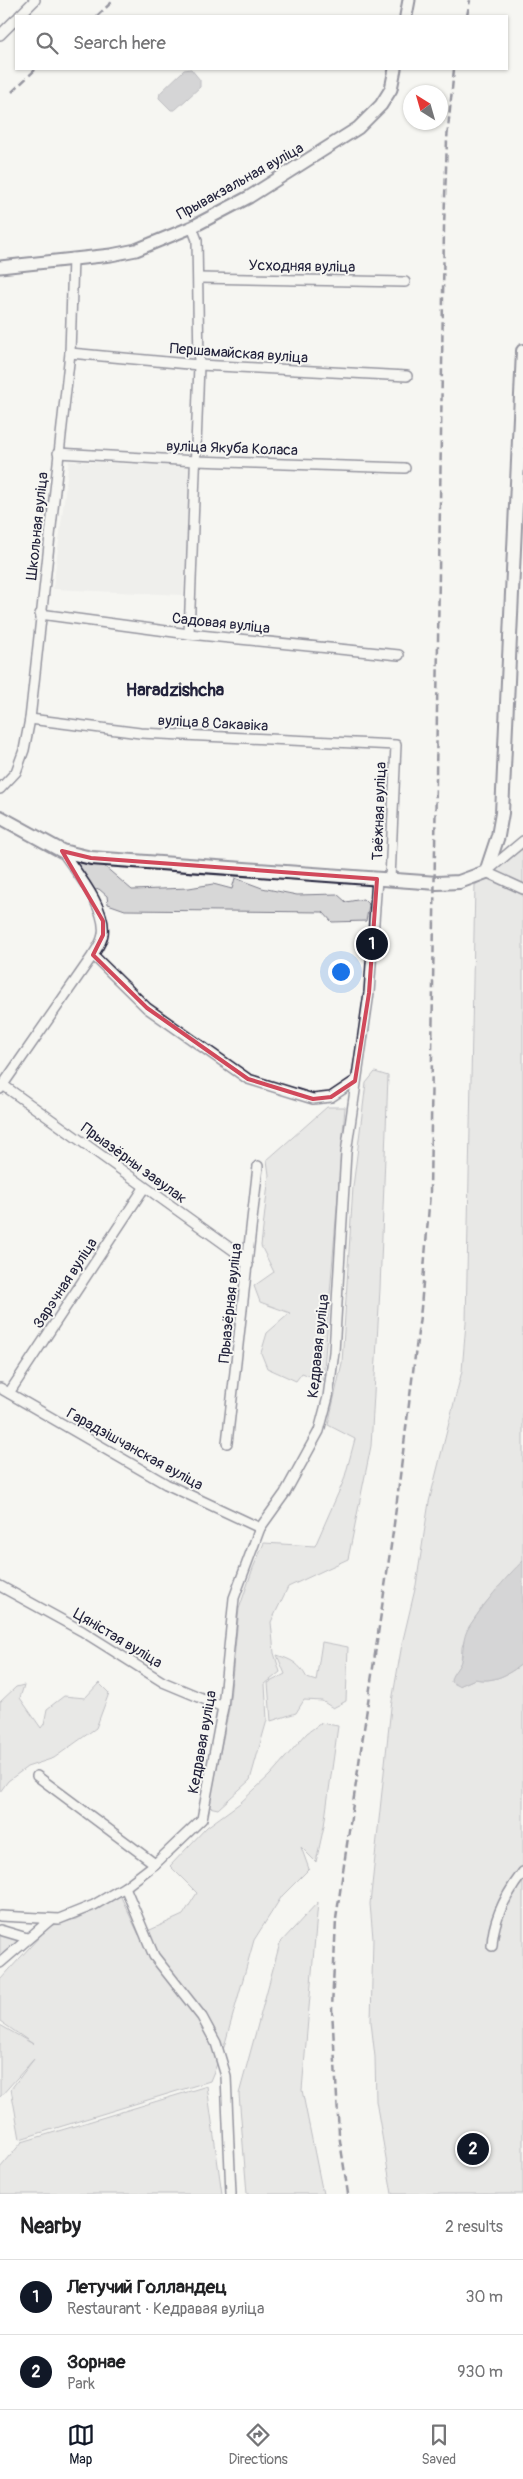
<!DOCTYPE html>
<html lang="en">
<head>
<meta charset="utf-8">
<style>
  :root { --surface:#fff; --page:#f6f6f6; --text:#202124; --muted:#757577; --line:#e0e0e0; --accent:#111827 }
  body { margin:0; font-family:Pangolin,sans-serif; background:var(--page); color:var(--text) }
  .compass { position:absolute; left:403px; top:85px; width:45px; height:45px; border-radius:50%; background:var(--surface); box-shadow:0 1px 4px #0004; rotate:323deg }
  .you { position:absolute; left:340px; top:971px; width:18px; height:18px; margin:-12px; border:4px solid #fff; border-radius:50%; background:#1a73e8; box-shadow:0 0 0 8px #1a73e833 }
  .badge { display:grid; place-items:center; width:32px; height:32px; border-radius:50%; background:var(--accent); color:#fff; font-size:16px; font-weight:700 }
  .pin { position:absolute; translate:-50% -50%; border:2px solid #fff; box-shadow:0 1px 5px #0006 }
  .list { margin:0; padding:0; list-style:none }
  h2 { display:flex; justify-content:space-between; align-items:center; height:65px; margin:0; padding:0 20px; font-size:21px }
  h2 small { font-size:16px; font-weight:400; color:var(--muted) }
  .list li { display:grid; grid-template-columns:32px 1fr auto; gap:15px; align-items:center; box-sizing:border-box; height:75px; padding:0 20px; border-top:1px solid var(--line) }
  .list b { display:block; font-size:19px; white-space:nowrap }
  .list p { margin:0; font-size:16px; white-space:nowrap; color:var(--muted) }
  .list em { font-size:16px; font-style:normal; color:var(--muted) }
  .icon { flex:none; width:28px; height:28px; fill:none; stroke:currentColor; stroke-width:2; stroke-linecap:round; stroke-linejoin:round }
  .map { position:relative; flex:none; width:523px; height:2194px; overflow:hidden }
  .search { position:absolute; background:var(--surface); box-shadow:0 1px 4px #0004; left:15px; right:15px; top:15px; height:55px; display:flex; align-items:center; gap:12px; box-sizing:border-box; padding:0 18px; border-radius:0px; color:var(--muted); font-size:19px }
  .sheet { height:215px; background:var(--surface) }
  nav { display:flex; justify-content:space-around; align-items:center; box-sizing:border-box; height:70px; border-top:1px solid var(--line); background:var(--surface); font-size:14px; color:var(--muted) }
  nav a { display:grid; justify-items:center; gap:2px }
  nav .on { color:var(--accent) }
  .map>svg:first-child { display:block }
</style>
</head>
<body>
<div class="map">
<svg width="523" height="2194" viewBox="0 0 523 2194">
  <rect width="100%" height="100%" fill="#f6f6f2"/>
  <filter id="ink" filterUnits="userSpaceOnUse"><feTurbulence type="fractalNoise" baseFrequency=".02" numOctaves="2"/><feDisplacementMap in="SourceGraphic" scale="10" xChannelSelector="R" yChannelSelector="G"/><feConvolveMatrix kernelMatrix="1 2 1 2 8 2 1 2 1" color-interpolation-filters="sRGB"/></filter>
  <g filter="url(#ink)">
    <path fill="#e6e6e4" d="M 69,461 L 192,467 L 183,595 L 53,589 Z"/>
    <g fill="#d7d7d7" stroke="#7c7c89">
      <path d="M 523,849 L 523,1561 L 483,1606 L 469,1627 L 462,1647 L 461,1662 L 457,1669 L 459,1686 L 475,1679 C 493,1683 508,1675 523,1663 L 523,2194 L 392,2194 L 376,2101 L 375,2057 L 371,2022 L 373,1938 L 370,1904 L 391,1707 L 402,1644 L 416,1585 L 429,1502 L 462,1371 L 466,1323 L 475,885 C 492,875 505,859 523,849 Z"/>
      <path d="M 74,861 L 103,865 L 132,890 L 189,888 L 213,884 L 232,889 L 235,878 L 262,888 L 297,895 L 337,894 L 346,902 L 363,899 L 369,905 L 366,921 L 332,922 L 323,912 L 125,910 L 108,904 L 107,896 L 99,889 L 93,891 Z"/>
      <path d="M 375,1072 L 388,1076 L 380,1289 L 371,1446 L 348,1559 L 288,1587 L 271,1622 L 274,1653 L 280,1672 L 265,1684 L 267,1720 L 250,1780 L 218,1809 L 209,1807 L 229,1709 L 239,1609 L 253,1568 L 264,1543 L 315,1546 L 344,1480 L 355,1439 L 328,1425 L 342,1363 L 353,1187 L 366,1083 Z"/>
      <path d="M 327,1107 L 345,1107 L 323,1381 L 302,1373 L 296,1381 L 267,1368 L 261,1353 L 267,1333 L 290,1313 L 260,1302 L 254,1286 L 274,1272 L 261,1246 L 269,1175 L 267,1160 Z"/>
      <path d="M 322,1642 L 348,1647 L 346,1701 L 333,1708 L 322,1701 L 304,1700 L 296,1713 L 271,1721 L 268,1683 L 285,1674 L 277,1655 C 292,1660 299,1663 307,1678 L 316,1681 Z"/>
      <path d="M 99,1683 L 109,1693 L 96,1728 L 54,1758 L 27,1767 L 8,1781 L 0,1792 L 0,1702 L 16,1687 L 24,1685 L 20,1698 L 41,1728 L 44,1724 L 47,1709 L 64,1696 L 85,1698 Z"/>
      <path d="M 321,1723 L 338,1726 L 324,1826 L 316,1862 L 301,1847 L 309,1869 L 282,1896 L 254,1940 L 224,2047 L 210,2081 L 20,2139 L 11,2089 L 34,2059 L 0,2097 L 0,2025 L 33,2044 L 0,2021 L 0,1980 L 49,1926 L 76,1919 L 120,1895 L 139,1935 L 183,1915 L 197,1893 L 170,1866 L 207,1827 L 240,1803 L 270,1775 L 307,1733 Z"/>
      <path d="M 318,1902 L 302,2090 L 323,2194 L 247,2194 L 239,2094 L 280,1943 Z"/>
      <path d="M 0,1931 L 27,1938 L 0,1962 Z"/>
      <path d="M 207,2086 L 222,2194 L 0,2194 L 0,2168 L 22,2142 Z"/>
    </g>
    <g fill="#adadb3" stroke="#757583">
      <path d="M 191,69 L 200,80 L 200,87 L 175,110 L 171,110 L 159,98 L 160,93 L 184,70 Z"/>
      <path d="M 523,1561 L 523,1663 C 508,1675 493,1683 475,1679 L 459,1686 L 451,1682 C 451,1673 459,1669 461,1661 C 464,1650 462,1638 469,1627 C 480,1609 507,1575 523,1561 Z"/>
    </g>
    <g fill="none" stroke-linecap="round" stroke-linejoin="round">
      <g stroke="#22223b" stroke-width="12">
        <g id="minor">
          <path d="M 19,16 L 35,0"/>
          <path d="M 0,35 L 16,19"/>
          <path d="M 199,278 L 405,282"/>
          <path d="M 70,353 L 199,365 L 407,376"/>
          <path d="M 58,453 L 196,461 L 405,468"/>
          <path d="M 40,614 L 189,634 L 399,655"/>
          <path d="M 189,634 L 199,365 L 197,240 L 192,227"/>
          <path d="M 30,719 L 140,733 L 396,745 L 390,879"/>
          <path d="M 0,789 L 16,772 L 24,750 L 30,719 L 70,353 L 73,258"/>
          <path d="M 523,841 L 486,872 L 523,889"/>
          <path d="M 93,955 L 147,1008 L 248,1079 L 313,1099 L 331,1097 L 355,1081"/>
          <path d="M 3,1085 L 237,1253 L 248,1265"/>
          <path d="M 0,1089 L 93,955 C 97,949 102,942 103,934 C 107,908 76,872 62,851"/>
          <path d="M 0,1388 L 166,1484 L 260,1528"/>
          <path d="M 9,1393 L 144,1188"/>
          <path d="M 227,1443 L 258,1166"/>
          <path d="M 0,1586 L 82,1631 L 163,1682 L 223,1707"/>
          <path d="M 37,1776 L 155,1864"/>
          <path d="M 125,1887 L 154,1956 L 202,2017 L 216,2043 L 226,2076 L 231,2194"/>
          <path d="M 0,1916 L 59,1919 L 94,1905 L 125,1887 L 155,1864 L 202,1819 L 223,1707 L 234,1598 L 260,1528 L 285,1493 L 319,1431 L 328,1397 L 334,1352 L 346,1153 L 369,993 L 377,879"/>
          <path d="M 0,1930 L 27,1938"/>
          <path d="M 492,1946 C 493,1919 507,1893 523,1872"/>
          <path d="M 0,1963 L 50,1920"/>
        </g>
      </g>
      <g stroke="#22223b" stroke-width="15">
        <g id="tertiary">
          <path d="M 406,16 L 409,0"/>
          <path d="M 0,267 L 111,255 L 136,250 L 192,227 L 249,197 L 358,128 L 381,105 L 391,89 L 395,69"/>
        </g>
      </g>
      <g stroke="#22223b" stroke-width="16">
        <path id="secondary" d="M 0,817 L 62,851 L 91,858 L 437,883 L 459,882 L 486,872 L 498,836 L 502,813 L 523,351"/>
      </g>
      <use href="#minor" stroke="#f6f6f2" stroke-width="9"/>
      <use href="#tertiary" stroke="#f6f6f2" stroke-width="11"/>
      <use href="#secondary" stroke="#f6f6f2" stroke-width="12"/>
      <g stroke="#22223b" stroke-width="2.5" stroke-dasharray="8 4" stroke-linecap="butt">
        <path d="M 97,16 L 114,0"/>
        <path d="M 467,16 L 470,0"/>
        <path d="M 12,92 L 36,69"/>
        <path d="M 348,2194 L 339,2134 L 332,2009 L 336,1919 L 393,1532 L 421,1308 L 430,1193 L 444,227 L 447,139 L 454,69"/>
      </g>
    </g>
  </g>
  <path d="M0 0H523V2194H0ZM 62,851 L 91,858 L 377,879 L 369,993 L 355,1081 L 331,1097 L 313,1099 L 248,1079 L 147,1008 L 93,955 L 103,935 L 103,921 Z" fill="#f6f6f2" fill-opacity=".55" fill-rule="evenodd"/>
  <path fill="none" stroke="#d1495b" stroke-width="4" stroke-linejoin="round" d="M 62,851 L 91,858 L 377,879 L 369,993 L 355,1081 L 331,1097 L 313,1099 L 248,1079 L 147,1008 L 93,955 L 103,935 L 103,921 Z"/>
  <g text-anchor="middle" stroke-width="4" stroke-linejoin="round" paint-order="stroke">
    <g font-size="15" fill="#22223b" stroke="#f6f6f2">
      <text transform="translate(240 181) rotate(-29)" y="5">Прывакзальная вуліца</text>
      <text transform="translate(302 266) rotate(1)" y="5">Усходняя вуліца</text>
      <text transform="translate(239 353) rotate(4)" y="5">Першамайская вуліца</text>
      <text transform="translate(232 448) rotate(2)" y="5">вуліца Якуба Коласа</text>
      <text transform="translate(37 526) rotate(-84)" y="5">Школьная вуліца</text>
      <text transform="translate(221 623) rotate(6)" y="5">Садовая вуліца</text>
      <text transform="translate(213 723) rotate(3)" y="5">вуліца 8 Сакавіка</text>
      <text transform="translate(379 811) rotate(-88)" y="5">Таёжная вуліца</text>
      <text transform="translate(134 1163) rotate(36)" y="5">Прыазёрны завулак</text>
      <text transform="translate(65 1283) rotate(-57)" y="5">Зарэчная вуліца</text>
      <text transform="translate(230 1303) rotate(-84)" y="5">Прыазёрная вуліца</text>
      <text transform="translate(318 1346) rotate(-84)" y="5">Кедравая вуліца</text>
      <text transform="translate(135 1449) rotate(29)" y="5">Гарадзішчанская вуліца</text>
      <text transform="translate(118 1638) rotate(31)" y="5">Цяністая вуліца</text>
      <text transform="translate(202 1742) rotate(-80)" y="5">Кедравая вуліца</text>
    </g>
    <g font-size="18" font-weight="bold" fill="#22223b" stroke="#f6f6f2">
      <text x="175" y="696">Haradzishcha</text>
    </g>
  </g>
</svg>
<svg class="compass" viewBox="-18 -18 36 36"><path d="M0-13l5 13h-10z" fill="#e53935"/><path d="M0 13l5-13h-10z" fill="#757577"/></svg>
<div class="you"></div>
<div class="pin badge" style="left:372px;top:944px">1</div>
<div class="pin badge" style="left:473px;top:2149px">2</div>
<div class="search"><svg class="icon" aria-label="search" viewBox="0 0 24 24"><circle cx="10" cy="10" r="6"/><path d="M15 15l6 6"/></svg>Search here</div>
</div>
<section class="sheet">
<h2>Nearby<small>2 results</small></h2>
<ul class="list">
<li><span class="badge">1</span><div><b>Летучий Голландец</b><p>Restaurant · Кедравая вуліца</p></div><em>30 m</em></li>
<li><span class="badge">2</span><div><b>Зорнае</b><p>Park</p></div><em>930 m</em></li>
</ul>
</section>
<nav>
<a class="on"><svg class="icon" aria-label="map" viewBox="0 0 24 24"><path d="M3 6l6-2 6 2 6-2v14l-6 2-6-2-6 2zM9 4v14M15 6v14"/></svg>Map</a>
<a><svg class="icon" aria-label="directions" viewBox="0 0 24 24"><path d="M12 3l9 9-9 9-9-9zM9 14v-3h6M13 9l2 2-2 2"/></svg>Directions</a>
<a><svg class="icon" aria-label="saved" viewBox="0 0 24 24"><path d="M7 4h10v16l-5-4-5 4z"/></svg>Saved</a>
</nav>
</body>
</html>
